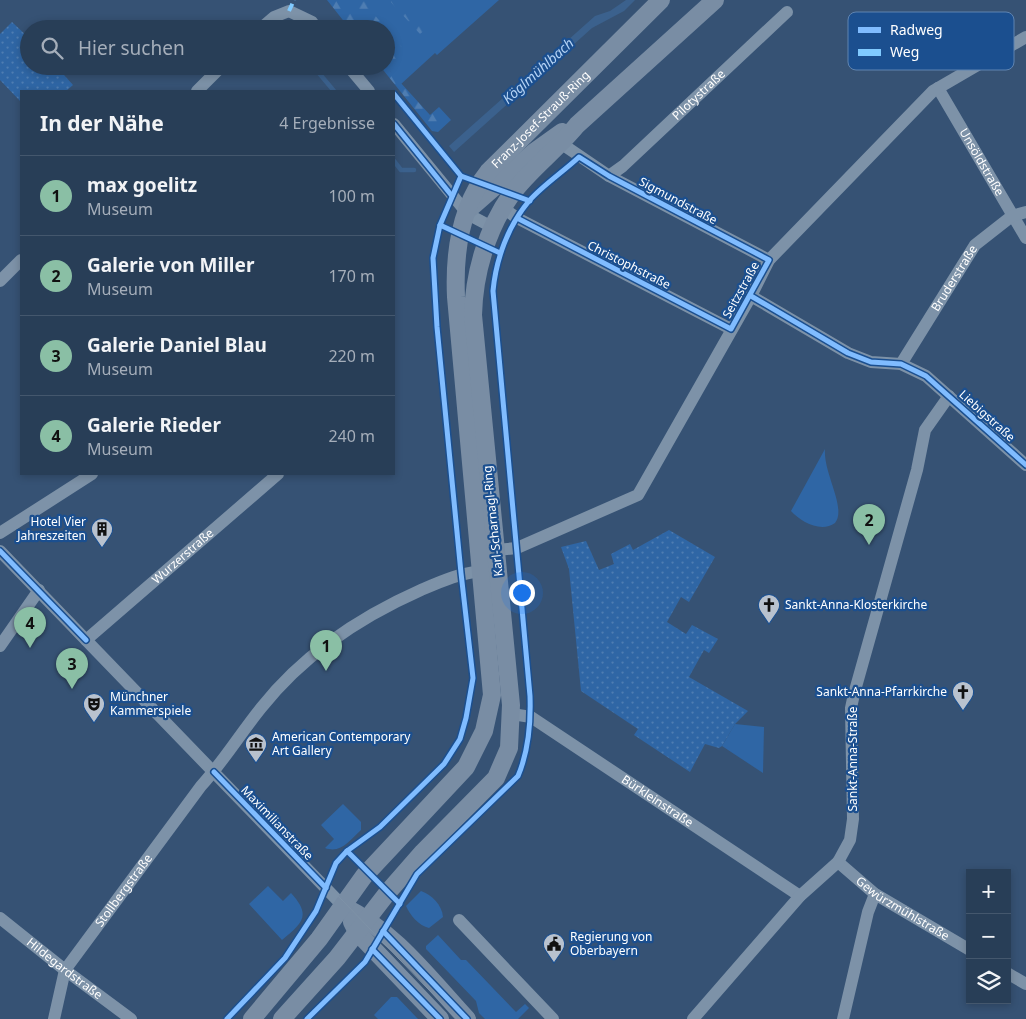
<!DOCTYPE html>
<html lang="de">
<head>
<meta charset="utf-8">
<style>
  :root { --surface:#283e57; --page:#344961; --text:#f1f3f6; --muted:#a5aeba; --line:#44576d; --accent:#8abfa5 }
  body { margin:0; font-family:"Noto Sans",sans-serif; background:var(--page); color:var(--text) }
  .controls { position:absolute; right:15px; bottom:15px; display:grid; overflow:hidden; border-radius:0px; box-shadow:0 2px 8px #0003 }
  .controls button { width:45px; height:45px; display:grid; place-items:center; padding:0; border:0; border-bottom:1px solid var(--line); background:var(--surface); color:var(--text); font:25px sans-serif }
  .you { position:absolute; left:521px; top:592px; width:18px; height:18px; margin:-12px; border:4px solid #fff; border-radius:50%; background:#1a73e8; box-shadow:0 0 0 8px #1a73e833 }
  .badge { display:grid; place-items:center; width:32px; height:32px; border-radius:50%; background:var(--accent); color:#111; font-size:16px; font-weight:700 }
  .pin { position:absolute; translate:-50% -41px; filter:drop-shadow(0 1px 2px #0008) }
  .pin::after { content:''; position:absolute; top:26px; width:18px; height:15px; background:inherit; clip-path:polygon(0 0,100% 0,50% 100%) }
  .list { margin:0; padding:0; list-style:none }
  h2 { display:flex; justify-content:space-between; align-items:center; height:65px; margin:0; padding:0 20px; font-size:21px }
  h2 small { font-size:16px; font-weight:400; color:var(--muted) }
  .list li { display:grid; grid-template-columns:32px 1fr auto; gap:15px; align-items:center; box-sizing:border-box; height:80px; padding:0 20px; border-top:1px solid var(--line) }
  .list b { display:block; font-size:19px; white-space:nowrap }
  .list p { margin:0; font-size:16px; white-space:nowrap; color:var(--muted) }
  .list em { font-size:16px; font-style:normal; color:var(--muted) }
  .icon { flex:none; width:28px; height:28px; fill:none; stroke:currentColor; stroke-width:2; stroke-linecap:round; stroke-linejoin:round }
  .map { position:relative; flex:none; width:1026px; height:1019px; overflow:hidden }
  .search { position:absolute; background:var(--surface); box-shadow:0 2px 8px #0003; left:20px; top:20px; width:375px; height:55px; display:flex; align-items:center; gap:12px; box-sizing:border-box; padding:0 18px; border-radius:28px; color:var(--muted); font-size:19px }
  .panel { position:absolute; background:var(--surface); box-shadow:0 2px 8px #0003; left:20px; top:90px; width:375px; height:385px; border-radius:0px }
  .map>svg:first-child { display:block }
</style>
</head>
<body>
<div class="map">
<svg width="1026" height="1019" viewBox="0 0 1026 1019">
  <defs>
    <pattern id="forest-firs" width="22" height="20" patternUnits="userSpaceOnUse" patternTransform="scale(1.25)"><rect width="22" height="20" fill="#2f66a5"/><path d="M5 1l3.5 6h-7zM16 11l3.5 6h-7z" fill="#4e7db2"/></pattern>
    <pattern id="garden-dots" width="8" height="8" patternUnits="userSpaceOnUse" patternTransform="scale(1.25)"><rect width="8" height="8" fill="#2f66a5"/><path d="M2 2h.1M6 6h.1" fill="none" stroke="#4e7db2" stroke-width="1.8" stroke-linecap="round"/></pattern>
  </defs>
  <rect width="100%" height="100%" fill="#365274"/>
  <g fill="#2f66a5">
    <path d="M 330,0 L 499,0 L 437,55 L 435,53 L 400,85 L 386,66 L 386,29 Z"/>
    <path d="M 825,449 C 823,473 847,508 835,523 C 821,533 801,522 791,511 Z"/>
    <path d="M 735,724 L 764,727 L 763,773 L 722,746 Z"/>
    <path d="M 343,804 L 361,822 L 361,830 C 350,840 341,854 325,848 L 334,839 L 321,825 Z"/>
    <path d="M 268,886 L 283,901 L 291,893 C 312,916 302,923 282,940 L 249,904 Z"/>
    <path d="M 421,891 C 432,895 442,905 443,917 L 429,928 C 419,926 410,915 406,906 Z"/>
    <path d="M 438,935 L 461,960 L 466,960 L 516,1012 L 525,1004 L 529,1008 L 518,1019 L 485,1019 L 479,1013 L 476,1001 L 426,949 L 426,946 Z"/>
    <path d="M 391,997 L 397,997 L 418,1019 L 378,1019 L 374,1015 Z"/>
  </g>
  <g fill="url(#forest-firs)">
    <path d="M 327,0 L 373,0 L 367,6 L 406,52 L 391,65 L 390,71 L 430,115 L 439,107 L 451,120 L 438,132 L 432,131 L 380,66 L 386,66 L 386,29 L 350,29 Z"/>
    <path d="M 389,0 L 400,0 L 426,29 L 420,34 Z"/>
  </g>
  <g fill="url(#garden-dots)">
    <path d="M 12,22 L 29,38 L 29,66 L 56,66 L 73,85 L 66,91 L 21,91 L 21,102 L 0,80 L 0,34 Z"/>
    <path d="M 669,530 L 715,557 L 689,602 L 681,597 L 667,622 L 686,634 L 692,625 L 718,639 L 709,653 L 704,650 L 689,677 L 748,711 L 735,724 L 722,746 L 719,748 L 705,744 L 690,772 L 634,735 L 638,729 L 581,691 L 569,569 L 561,547 L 586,541 L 599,570 L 614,564 L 611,554 L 630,544 L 633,550 Z"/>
  </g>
  <path fill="#3b618d" d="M 626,0 L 635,0 L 624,11 L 592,28 L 454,152 L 449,146 L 595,16 L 610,11 Z"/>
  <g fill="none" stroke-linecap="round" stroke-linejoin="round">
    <g stroke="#3b618d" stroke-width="4.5">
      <path d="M 313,66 L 334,91"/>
      <path d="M 394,161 L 401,170 L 414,170"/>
    </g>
    <g stroke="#7d92a8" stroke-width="12">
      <path d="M 260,29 L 274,17 L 289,11 L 312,22 L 317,29"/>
      <path d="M 348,66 L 369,91"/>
      <path id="s1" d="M 938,88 L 1026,238"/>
      <path d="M 197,91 L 222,66"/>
      <path d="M 394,124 L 462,207 L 475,218 L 494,228"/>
      <path d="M 562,144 L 609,176 L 769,260"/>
      <path id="s2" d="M 609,176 L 623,166 L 787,12"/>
      <path d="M 503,208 L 517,218 L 731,329"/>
      <path d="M 0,281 L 21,260"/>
      <path d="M 751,296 L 848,353 L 871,362 L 901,364 L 926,376 L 1026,465"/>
      <path id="s3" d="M 901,364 L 975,245 L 1012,216 L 1026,212"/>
      <path d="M 0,533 L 92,474"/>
      <path d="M 496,550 L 517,548 L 638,495 L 751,296 L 769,260 L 933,91 L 1026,37"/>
      <path d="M 0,551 L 343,906"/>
      <path id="s4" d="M 86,640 L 278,474"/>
      <path d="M 0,646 L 39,590"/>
      <path id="s5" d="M 512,714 L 531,717 L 800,896"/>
      <path id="s6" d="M 838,862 L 875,894 L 970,950"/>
      <path id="s7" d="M 0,918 L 65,970 L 131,1019"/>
      <path d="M 459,920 L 553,1019"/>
      <path d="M 1007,973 L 1026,984"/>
      <path id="s8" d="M 54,1019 L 65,970 L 201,786 C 223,762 240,734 261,708 C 303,655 360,617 421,590 C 442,581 460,573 482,571"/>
      <path d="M 693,1019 L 800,896 L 838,862 L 850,840 L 853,819 L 851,708 L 854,694 L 917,470 L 925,430 L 949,396"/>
      <path d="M 843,1019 L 868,912 L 875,894"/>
    </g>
    <g stroke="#798da4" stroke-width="18">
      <path d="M 467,211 L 534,152 L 562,132"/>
      <path d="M 343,906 C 394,931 429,978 467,1019"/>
      <path d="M 352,922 L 357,932 L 440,1019"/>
      <path id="s9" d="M 252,1019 L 319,939 L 364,876 L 466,767 L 484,731 L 492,695 L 456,297 C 454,253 460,207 488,172 L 661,0"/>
      <path d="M 282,1019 L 337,958 L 388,892 L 423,852 L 496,778 L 509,748 L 511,705 L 473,315 C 474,273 487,229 511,195 C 530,169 557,150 577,125 L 715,0"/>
    </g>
    <path stroke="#7e92a7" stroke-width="1" d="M 0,546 L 457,1019"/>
    <path stroke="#80caff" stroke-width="4" stroke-dasharray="8 4" stroke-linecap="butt" d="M 289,11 L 294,0"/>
    <g stroke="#1b4f8f" stroke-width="8">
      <g id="cycleway">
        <path d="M 394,94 L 461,176 L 530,201"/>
        <path d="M 394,124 L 452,196"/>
        <path d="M 440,225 L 500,253"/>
        <path d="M 751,296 L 848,353 L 871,362 L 901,364 L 926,376 L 1026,465"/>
        <path d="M 0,551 L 86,640"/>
        <path d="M 214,772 L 326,888"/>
        <path d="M 347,851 L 400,904"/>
        <path d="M 383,931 L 467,1019"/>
        <path d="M 372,949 L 440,1019"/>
        <path d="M 227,1019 L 285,958 L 316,911 L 336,863 L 347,851 L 380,827 L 444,764 L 460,739 L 466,718 L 473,678 L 461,573 L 437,327 L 433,258 L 440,225 L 461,176"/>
        <path d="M 307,1019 L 365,962 L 417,874 L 518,776 C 529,750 531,724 530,696 L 493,291 C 496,259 508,226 529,201 C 543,185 563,172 579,157 L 609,176 L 769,260 L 731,329 L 517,218"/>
      </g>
    </g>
    <use href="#cycleway" stroke="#80bcff" stroke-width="5"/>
  </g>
  <defs>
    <g id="building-pin" transform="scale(1.125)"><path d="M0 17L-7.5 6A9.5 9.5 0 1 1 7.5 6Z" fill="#b9c2ce" stroke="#1b4f8f"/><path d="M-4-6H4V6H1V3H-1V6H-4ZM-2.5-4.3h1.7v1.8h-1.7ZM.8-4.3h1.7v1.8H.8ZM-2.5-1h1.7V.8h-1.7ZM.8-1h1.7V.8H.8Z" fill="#111"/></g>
    <g id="church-pin" transform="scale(1.125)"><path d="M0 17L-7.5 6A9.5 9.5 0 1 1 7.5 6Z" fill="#b9c2ce" stroke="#1b4f8f"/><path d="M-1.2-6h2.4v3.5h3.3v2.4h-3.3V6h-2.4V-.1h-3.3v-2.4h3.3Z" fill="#111"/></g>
    <g id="theatre-pin" transform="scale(1.125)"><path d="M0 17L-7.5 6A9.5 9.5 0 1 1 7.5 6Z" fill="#b9c2ce" stroke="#1b4f8f"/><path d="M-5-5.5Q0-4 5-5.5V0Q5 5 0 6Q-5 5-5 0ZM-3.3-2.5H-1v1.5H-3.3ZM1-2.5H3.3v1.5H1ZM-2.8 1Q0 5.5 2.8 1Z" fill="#111"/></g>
    <g id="museum-pin" transform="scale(1.125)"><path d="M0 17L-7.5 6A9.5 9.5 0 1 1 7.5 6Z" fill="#b9c2ce" stroke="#1b4f8f"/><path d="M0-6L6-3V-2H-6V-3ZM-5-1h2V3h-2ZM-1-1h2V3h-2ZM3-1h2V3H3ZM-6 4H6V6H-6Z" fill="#111"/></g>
    <g id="civic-pin" transform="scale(1.125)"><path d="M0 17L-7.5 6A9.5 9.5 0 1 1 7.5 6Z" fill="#b9c2ce" stroke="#1b4f8f"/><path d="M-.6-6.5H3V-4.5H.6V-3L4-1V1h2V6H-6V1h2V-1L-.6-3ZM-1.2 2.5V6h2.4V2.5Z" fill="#111"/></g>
  </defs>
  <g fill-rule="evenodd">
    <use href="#building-pin" x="102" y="529"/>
    <use href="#church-pin" x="769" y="605"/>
    <use href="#church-pin" x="963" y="692"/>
    <use href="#theatre-pin" x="94" y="704"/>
    <use href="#museum-pin" x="256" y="744"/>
    <use href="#civic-pin" x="554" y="944"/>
  </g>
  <g text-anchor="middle" stroke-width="4.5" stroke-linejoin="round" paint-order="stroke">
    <g font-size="12" fill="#fff" stroke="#1b4f8f">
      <text dy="4" stroke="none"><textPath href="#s2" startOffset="121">Pilotystraße</textPath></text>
      <text dy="4" stroke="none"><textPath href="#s9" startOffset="1014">Franz-Josef-Strauß-Ring</textPath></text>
      <text dy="4" stroke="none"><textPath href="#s1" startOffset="86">Unsöldstraße</textPath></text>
      <text transform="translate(678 201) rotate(28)" y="4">Sigmundstraße</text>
      <text transform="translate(629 265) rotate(27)" y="4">Christophstraße</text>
      <text dy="4" stroke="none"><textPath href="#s3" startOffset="101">Bruderstraße</textPath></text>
      <text transform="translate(741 290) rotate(-61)" y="4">Seitzstraße</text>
      <text transform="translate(987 416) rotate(42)" y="4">Liebigstraße</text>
      <text transform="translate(493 521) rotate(-96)" y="4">Karl-Scharnagl-Ring</text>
      <text dy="4" stroke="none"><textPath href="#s4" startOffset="128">Wurzerstraße</textPath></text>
      <text transform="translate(853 759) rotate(-90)" y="4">Sankt-Anna-Straße</text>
      <text dy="4" stroke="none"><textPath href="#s5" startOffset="171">Bürkleinstraße</textPath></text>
      <text transform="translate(277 823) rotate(46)" y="4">Maximilianstraße</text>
      <text dy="4" stroke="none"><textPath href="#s8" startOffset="149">Stollbergstraße</textPath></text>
      <text dy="4" stroke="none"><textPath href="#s6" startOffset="80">Gewürzmühlstraße</textPath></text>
      <text dy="4" stroke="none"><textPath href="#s7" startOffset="82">Hildegardstraße</textPath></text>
    </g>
    <g font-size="12" fill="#fff" stroke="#1b4f8f" text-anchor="start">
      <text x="86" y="526" text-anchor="end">Hotel Vier<tspan x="86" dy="14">Jahreszeiten</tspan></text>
      <text x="785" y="609">Sankt-Anna-Klosterkirche</text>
      <text x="947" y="696" text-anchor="end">Sankt-Anna-Pfarrkirche</text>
      <text x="110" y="701">Münchner<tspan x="110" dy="14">Kammerspiele</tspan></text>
      <text x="272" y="741">American Contemporary<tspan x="272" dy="14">Art Gallery</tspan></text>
      <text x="570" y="941">Regierung von<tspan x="570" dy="14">Oberbayern</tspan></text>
    </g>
    <g font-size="14" font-style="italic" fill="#b5d3f5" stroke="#1b4f8f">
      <text transform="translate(538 71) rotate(-42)" y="5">Köglmühlbach</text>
    </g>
  </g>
  <rect x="848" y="12" width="166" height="58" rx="8" fill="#1b4f8f" stroke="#5f84b1" stroke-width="1"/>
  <rect x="858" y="27" width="23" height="6" fill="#80bcff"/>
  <rect x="858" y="49" width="23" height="7" fill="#80caff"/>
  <g font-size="14" fill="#fff">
    <text x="890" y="35">Radweg</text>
    <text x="890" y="57">Weg</text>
  </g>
</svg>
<div class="controls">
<button>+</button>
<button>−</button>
<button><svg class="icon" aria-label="layers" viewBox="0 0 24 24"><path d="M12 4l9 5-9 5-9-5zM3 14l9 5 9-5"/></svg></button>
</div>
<div class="you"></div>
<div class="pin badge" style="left:326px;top:671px">1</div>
<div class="pin badge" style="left:869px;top:545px">2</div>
<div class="pin badge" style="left:72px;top:689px">3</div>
<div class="pin badge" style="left:30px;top:648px">4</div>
<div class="search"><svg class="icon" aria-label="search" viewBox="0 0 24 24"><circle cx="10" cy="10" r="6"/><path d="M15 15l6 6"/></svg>Hier suchen</div>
<section class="panel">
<h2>In der Nähe<small>4 Ergebnisse</small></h2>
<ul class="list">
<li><span class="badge">1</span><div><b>max goelitz</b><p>Museum</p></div><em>100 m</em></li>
<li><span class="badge">2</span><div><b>Galerie von Miller</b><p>Museum</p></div><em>170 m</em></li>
<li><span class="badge">3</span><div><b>Galerie Daniel Blau</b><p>Museum</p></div><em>220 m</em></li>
<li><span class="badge">4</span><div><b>Galerie Rieder</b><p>Museum</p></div><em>240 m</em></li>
</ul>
</section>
</div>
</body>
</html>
